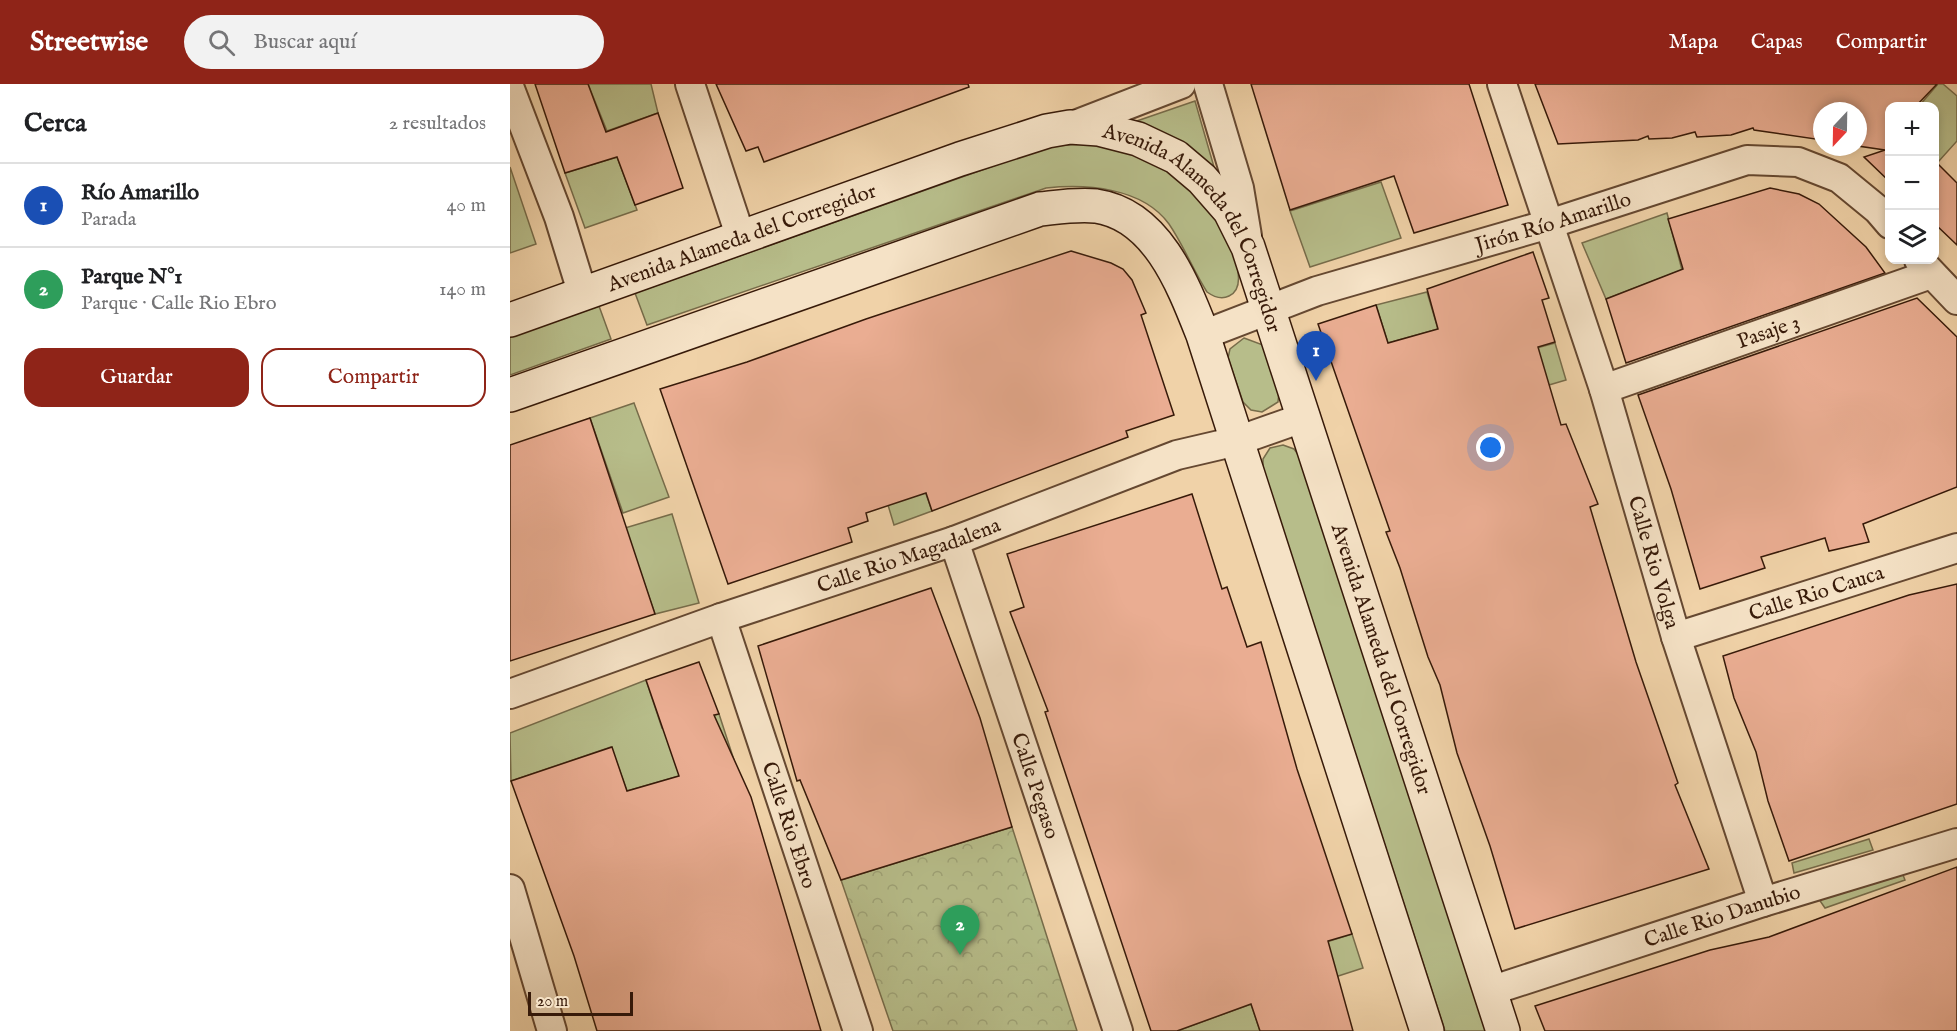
<!DOCTYPE html>
<html lang="es">
<head>
<meta charset="utf-8">
<style>
  :root { --surface:#fff; --page:#f2f2f2; --text:#202124; --muted:#757577; --line:#e0e0e0; --accent:#8f2418 }
  body { margin:0; font-family:"IM FELL English",serif; background:var(--page); color:var(--text) }
  .controls { position:absolute; right:18px; top:18px; display:grid; overflow:hidden; border-radius:12px; box-shadow:0 3px 9px #0003 }
  .controls button { width:54px; height:54px; display:grid; place-items:center; padding:0; border:0; border-bottom:2px solid var(--line); background:var(--surface); color:var(--text); font:30px sans-serif }
  .compass { position:absolute; left:1303px; top:18px; width:54px; height:54px; border-radius:50%; background:var(--surface); box-shadow:0 3px 9px #0003; rotate:202deg }
  .scale { position:absolute; left:18px; bottom:15px; width:105px; box-sizing:border-box; padding-left:6px; border:3px solid #371a09; border-top:0; font-size:16px; line-height:21px; white-space:nowrap; color:#371a09; -webkit-text-stroke:4px #f5e2c6; paint-order:stroke }
  .you { position:absolute; left:981px; top:364px; width:21px; height:21px; margin:-15px; border:4px solid #fff; border-radius:50%; background:#1a73e8; box-shadow:0 0 0 9px #1a73e833 }
  .badge { display:grid; place-items:center; width:39px; height:39px; border-radius:50%; background:var(--accent); color:#fff; font-size:20px; font-weight:700 }
  .pin { position:absolute; translate:-50% -50px; filter:drop-shadow(0 2px 3px #0008) }
  .pin::after { content:''; position:absolute; top:32px; width:21px; height:18px; background:inherit; clip-path:polygon(0 0,100% 0,50% 100%) }
  .list { margin:0; padding:0; list-style:none }
  h2 { display:flex; justify-content:space-between; align-items:center; height:78px; margin:0; padding:0 24px; font-size:26px }
  h2 small { font-size:20px; font-weight:400; color:var(--muted) }
  .list li { display:grid; grid-template-columns:39px 1fr auto; gap:18px; align-items:center; box-sizing:border-box; height:84px; padding:0 24px; border-top:2px solid var(--line) }
  .list b { display:block; font-size:22px; white-space:nowrap }
  .list p { margin:0; font-size:20px; white-space:nowrap; color:var(--muted) }
  .list em { font-size:20px; font-style:normal; color:var(--muted) }
  .actions { display:flex; gap:12px; padding:18px 24px }
  .actions a { flex:1; padding:14px 0; border:2px solid var(--accent); border-radius:18px; text-align:center; font-size:21px; color:var(--accent) }
  .actions .main { background:var(--accent); color:#fff }
  .icon { flex:none; width:33px; height:33px; fill:none; stroke:currentColor; stroke-width:2; stroke-linecap:round; stroke-linejoin:round }
  .map { position:relative; flex:none; width:1447px; height:947px; overflow:hidden }
  header { display:flex; align-items:center; gap:36px; box-sizing:border-box; height:84px; padding:0 30px; background:var(--accent); color:#fff }
  header strong { font-size:28px }
  nav { display:flex; gap:33px; margin-inline-start:auto; font-size:21px }
  .search { width:420px; height:54px; background:var(--page); display:flex; align-items:center; gap:15px; box-sizing:border-box; padding:0 21px; border-radius:33px; color:var(--muted); font-size:22px }
  main { display:flex }
  aside { flex:1; background:var(--surface) }
  .map>svg:first-child { display:block }
</style>
</head>
<body>
<header>
<strong>Streetwise</strong>
<div class="search"><svg class="icon" aria-label="search" viewBox="0 0 24 24"><circle cx="10" cy="10" r="6"/><path d="M15 15l6 6"/></svg>Buscar aquí</div>
<nav><a>Mapa</a><a>Capas</a><a>Compartir</a></nav>
</header>
<main>
<aside>
<h2>Cerca<small>2 resultados</small></h2>
<ul class="list">
<li><span class="badge" style="background:#1a4fb4">1</span><div><b>Río Amarillo</b><p>Parada</p></div><em>40 m</em></li>
<li><span class="badge" style="background:#2e9e5b">2</span><div><b>Parque N°1</b><p>Parque · Calle Rio Ebro</p></div><em>140 m</em></li>
</ul>
<div class="actions"><a class="main">Guardar</a><a>Compartir</a></div>
</aside>
<div class="map">
<svg width="1447" height="947" viewBox="0 0 1447 947">
  <defs>
    <pattern id="park-crowns" width="20" height="18" patternUnits="userSpaceOnUse" patternTransform="scale(1.5)"><rect width="20" height="18" fill="#b7bd8a"/><path d="M2 6a3 3 0 1 1 6 0M12 15a3 3 0 1 1 6 0" fill="none" stroke="#9ea276"/></pattern>
  </defs>
  <rect width="100%" height="100%" fill="#f0d2a8"/>
  <filter id="stains"><feTurbulence type="fractalNoise" baseFrequency=".00333" numOctaves="4"/><feColorMatrix values="0 0 0 0 .2 0 0 0 0 .09 0 0 0 0 .02 0 0 0 .5 -.17"/></filter>
  <radialGradient id="worn" r=".72"><stop offset=".6" stop-color="#630" stop-opacity="0"/><stop offset="1" stop-color="#630" stop-opacity=".3"/></radialGradient>
  <g fill="#b7bd8a" stroke="#776c4a" stroke-width="1.5">
    <path d="M 78,0 L 141,0 L 148,29 L 97,47 Z"/>
    <path d="M 1428,0 L 1433,0 L 1447,12 L 1447,57 L 1429,77 L 1425,73 L 1424,22 L 1409,22 Z"/>
    <path d="M 685,17 L 706,90 L 621,39 Z"/>
    <path d="M 577,60 C 601,65 631,68 652,82 C 674,97 697,118 710,141 C 719,156 741,202 719,212 C 711,216 704,213 697,208 C 683,186 674,162 659,140 C 632,103 576,100 536,104 L 137,241 L 125,209 L 517,70 L 540,62 Z"/>
    <path d="M 107,73 L 127,126 L 75,144 L 55,89 Z"/>
    <path d="M 0,83 L 26,160 L 0,169 Z"/>
    <path d="M 871,98 L 891,154 L 800,183 L 780,127 Z"/>
    <path d="M 1157,129 L 1172,186 L 1096,215 L 1072,159 Z"/>
    <path d="M 917,208 L 928,245 L 878,259 L 866,221 Z"/>
    <path d="M 89,222 L 101,255 L 0,291 L 0,253 Z"/>
    <path d="M 734,254 L 753,261 L 769,307 L 768,318 L 752,328 L 741,326 L 733,318 L 718,274 L 720,265 Z"/>
    <path d="M 1045,259 L 1056,296 L 954,326 L 939,288 Z"/>
    <path d="M 124,319 L 159,413 L 113,429 L 80,334 Z"/>
    <path d="M 394,347 L 422,427 L 384,441 L 378,421 Z"/>
    <path d="M 773,361 L 784,365 L 790,373 L 977,947 L 935,947 L 753,385 L 753,375 L 760,364 Z"/>
    <path d="M 162,430 L 189,519 L 145,530 L 115,444 Z"/>
    <path d="M 136,596 L 152,644 L 209,630 L 224,676 L 117,707 L 101,663 L 1,697 L 0,649 Z"/>
    <path d="M 1359,755 L 1363,766 L 1284,789 L 1282,779 Z"/>
    <path d="M 1391,786 L 1395,796 L 1315,824 L 1306,811 Z"/>
    <path d="M 842,850 L 853,884 L 751,917 L 737,883 Z"/>
    <path d="M 741,920 L 750,947 L 667,947 Z"/>
  </g>
  <path fill="url(#park-crowns)" stroke="#776c4a" stroke-width="1.5" d="M 502,743 L 567,947 L 383,947 L 331,796 Z"/>
  <g fill="#eaad92" stroke="#371a09" stroke-width="1.5">
    <path d="M 25,0 L 78,0 L 96,48 L 148,29 L 173,104 L 125,121 L 107,73 L 55,89 Z"/>
    <path d="M 206,0 L 458,0 L 459,3 L 254,78 L 248,63 L 236,67 Z"/>
    <path d="M 741,0 L 959,0 L 998,121 L 904,149 L 884,92 L 780,126 Z"/>
    <path d="M 1025,0 L 1427,0 L 1406,22 L 1380,22 L 1380,98 L 1354,73 L 1375,66 L 1348,62 L 1348,27 L 1312,27 L 1312,56 L 1244,46 L 1243,44 L 1221,51 L 1187,53 L 1185,48 L 1162,54 L 1139,55 L 1138,52 L 1128,56 L 1048,60 Z"/>
    <path d="M 1425,77 L 1447,99 L 1447,161 L 1425,140 Z"/>
    <path d="M 1260,104 L 1289,110 L 1309,120 L 1356,163 L 1375,189 L 1116,279 L 1096,215 L 1173,185 L 1158,135 Z"/>
    <path d="M 561,167 L 601,179 L 613,185 L 622,196 L 636,229 L 631,231 L 664,331 L 616,347 L 618,353 L 422,427 L 416,409 L 356,429 L 358,437 L 338,444 L 342,458 L 218,500 L 150,305 L 237,278 L 356,235 Z"/>
    <path d="M 1023,168 L 1039,214 L 1032,216 L 1045,258 L 1028,263 L 1051,341 L 1056,340 L 1088,420 L 1080,423 L 1126,578 L 1168,699 L 1165,701 L 1199,785 L 1005,845 L 980,762 L 947,669 L 930,601 L 918,573 L 890,484 L 876,448 L 880,447 L 808,240 L 866,221 L 878,259 L 928,245 L 917,205 Z"/>
    <path d="M 1407,214 L 1447,253 L 1447,403 L 1353,440 L 1359,458 L 1319,467 L 1315,454 L 1251,473 L 1255,484 L 1190,505 L 1161,405 L 1128,311 Z"/>
    <path d="M 80,334 L 145,530 L 0,577 L 0,361 Z"/>
    <path d="M 682,410 L 712,505 L 717,503 L 737,563 L 751,558 L 787,685 L 842,850 L 818,857 L 843,947 L 750,947 L 741,920 L 667,947 L 641,947 L 535,628 L 538,627 L 500,528 L 514,523 L 497,470 Z"/>
    <path d="M 1447,500 L 1447,720 L 1279,777 L 1258,717 L 1246,668 L 1224,614 L 1213,572 L 1399,511 Z"/>
    <path d="M 421,504 L 470,634 L 502,743 L 331,796 L 290,696 L 287,697 L 248,562 Z"/>
    <path d="M 189,578 L 209,630 L 204,631 L 241,713 L 311,947 L 87,947 L 64,872 L 1,697 L 102,663 L 117,707 L 169,692 L 136,596 Z"/>
    <path d="M 1447,783 L 1447,947 L 1035,947 L 1025,922 L 1200,866 L 1259,853 Z"/>
  </g>
  <g fill="none" stroke-linecap="round" stroke-linejoin="round">
    <g stroke="#654831" stroke-width="32">
      <g id="street">
        <path d="M 180,0 L 231,154"/>
        <path d="M 698,0 L 729,104 L 737,152"/>
        <path id="s1" d="M 992,0 L 1094,305 L 1166,553 L 1253,818"/>
        <path d="M 0,5 L 49,133 L 73,211"/>
        <path d="M 560,43 L 671,0"/>
        <path d="M 1409,176 L 1447,216"/>
        <path id="s2" d="M 693,251 L 807,207 L 1039,140 L 1237,76 L 1288,78 L 1329,94 L 1368,126 L 1380,140"/>
        <path id="s3" d="M 1094,305 L 1421,190"/>
        <path id="s4" d="M 444,457 L 608,947"/>
        <path id="s5" d="M 211,534 L 348,947"/>
        <path id="s6" d="M 1166,553 L 1447,464"/>
        <path id="s7" d="M 0,610 L 211,534 L 444,457 L 667,371 L 727,357 L 795,333"/>
        <path d="M 0,805 L 42,947"/>
        <path id="s8" d="M 980,907 L 1253,818 L 1447,759"/>
      </g>
    </g>
    <g stroke="#371a09" stroke-width="36">
      <g id="secondary">
        <path id="s9" d="M 0,236 L 450,75 L 537,47 L 560,43 L 589,45 L 628,55 L 666,73 L 692,95 L 720,127 L 738,163 L 993,947"/>
        <path d="M 0,311 L 530,125 C 549,123 567,120 586,122 C 647,131 673,200 693,251 L 917,947"/>
      </g>
    </g>
    <use href="#street" stroke="#f5e2c6" stroke-width="28"/>
    <use href="#secondary" stroke="#f5e2c6" stroke-width="33"/>
  </g>
  <g text-anchor="middle" stroke-width="6" stroke-linejoin="round" paint-order="stroke">
    <g font-size="21" fill="#371a09" stroke="#f5e2c6">
      <text dy="7" stroke="none"><textPath href="#s2" startOffset="368">Jirón Río Amarillo</textPath></text>
      <text dy="7" stroke="none"><textPath href="#s9" startOffset="768">Avenida Alameda del Corregidor</textPath></text>
      <text dy="7" stroke="none"><textPath href="#s9" startOffset="246">Avenida Alameda del Corregidor</textPath></text>
      <text dy="7" stroke="none"><textPath href="#s3" startOffset="174">Pasaje 3</textPath></text>
      <text dy="7" stroke="none"><textPath href="#s7" startOffset="422">Calle Rio Magadalena</textPath></text>
      <text dy="7" stroke="none"><textPath href="#s1" startOffset="502">Calle Rio Volga</textPath></text>
      <text dy="7" stroke="none"><textPath href="#s6" startOffset="147">Calle Rio Cauca</textPath></text>
      <text dy="7" stroke="none"><textPath href="#s9" startOffset="1254">Avenida Alameda del Corregidor</textPath></text>
      <text dy="7" stroke="none"><textPath href="#s4" startOffset="258">Calle Pegaso</textPath></text>
      <text dy="7" stroke="none"><textPath href="#s5" startOffset="218">Calle Rio Ebro</textPath></text>
      <text dy="7" stroke="none"><textPath href="#s8" startOffset="244">Calle Rio Danubio</textPath></text>
    </g>
  </g>
  <rect width="100%" height="100%" filter="url(#stains)"/>
  <rect width="100%" height="100%" fill="url(#worn)"/>
</svg>
<div class="controls">
<button>+</button>
<button>−</button>
<button><svg class="icon" aria-label="layers" viewBox="0 0 24 24"><path d="M12 4l9 5-9 5-9-5zM3 14l9 5 9-5"/></svg></button>
</div>
<svg class="compass" viewBox="-18 -18 36 36"><path d="M0-13l5 13h-10z" fill="#e53935"/><path d="M0 13l5-13h-10z" fill="#757577"/></svg>
<div class="scale">20 m</div>
<div class="you"></div>
<div class="pin badge" style="left:806px;top:297px;background:#1a4fb4">1</div>
<div class="pin badge" style="left:450px;top:871px;background:#2e9e5b">2</div>
</div>
</main>
</body>
</html>
